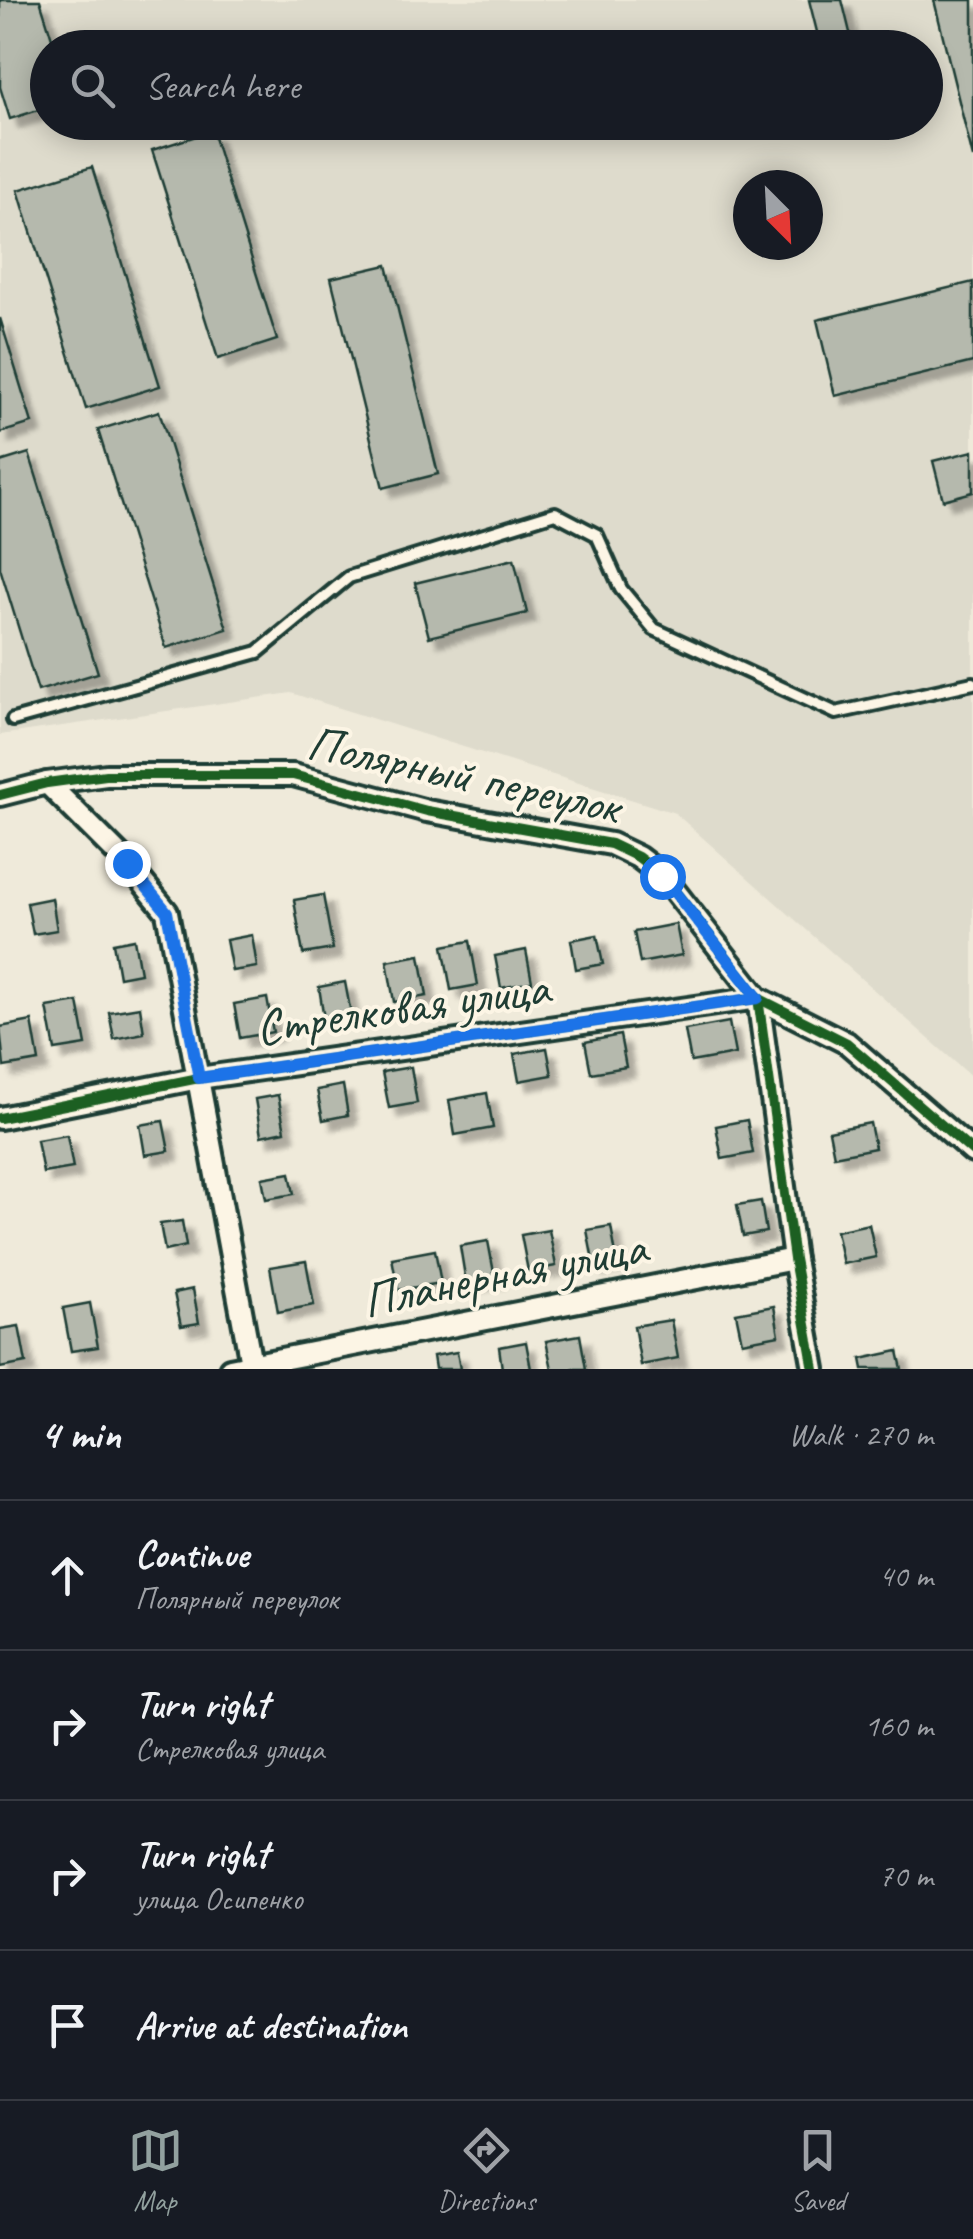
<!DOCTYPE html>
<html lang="en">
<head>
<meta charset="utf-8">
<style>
  :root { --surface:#171b24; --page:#20242c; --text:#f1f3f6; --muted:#9ea1a6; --line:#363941; --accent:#92a19f }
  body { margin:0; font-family:Caveat,sans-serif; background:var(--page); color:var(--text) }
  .compass { position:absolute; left:733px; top:170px; width:90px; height:90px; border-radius:50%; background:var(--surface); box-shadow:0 5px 25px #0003; rotate:156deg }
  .stop { position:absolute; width:30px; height:30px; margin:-22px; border:8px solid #1a73e8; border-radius:50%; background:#fff }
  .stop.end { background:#1a73e8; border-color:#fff; box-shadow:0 2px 10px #0008 }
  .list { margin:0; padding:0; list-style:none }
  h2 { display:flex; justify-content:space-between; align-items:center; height:130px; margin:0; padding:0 40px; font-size:42px }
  h2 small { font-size:32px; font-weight:400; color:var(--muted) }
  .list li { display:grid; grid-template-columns:65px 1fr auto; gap:30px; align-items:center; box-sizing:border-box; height:150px; padding:0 40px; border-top:2px solid var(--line) }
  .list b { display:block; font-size:38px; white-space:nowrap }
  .list p { margin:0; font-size:32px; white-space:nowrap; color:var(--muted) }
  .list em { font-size:32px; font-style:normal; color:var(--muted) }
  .icon { flex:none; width:55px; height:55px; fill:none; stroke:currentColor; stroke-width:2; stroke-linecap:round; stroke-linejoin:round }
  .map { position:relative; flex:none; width:973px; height:1369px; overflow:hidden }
  .search { position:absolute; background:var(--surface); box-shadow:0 5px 25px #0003; left:30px; right:30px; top:30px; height:110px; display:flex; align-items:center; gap:25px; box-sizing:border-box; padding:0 35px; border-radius:55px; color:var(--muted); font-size:38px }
  .sheet { height:730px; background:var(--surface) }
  nav { display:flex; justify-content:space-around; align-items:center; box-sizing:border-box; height:140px; border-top:2px solid var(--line); background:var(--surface); font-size:28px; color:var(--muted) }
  nav a { display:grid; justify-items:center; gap:5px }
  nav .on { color:var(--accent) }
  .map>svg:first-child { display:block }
</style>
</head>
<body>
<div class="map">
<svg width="973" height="1369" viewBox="0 0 973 1369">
  <defs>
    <filter id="shadow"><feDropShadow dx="9" dy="9" stdDeviation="2.5" flood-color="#0004"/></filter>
  </defs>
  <rect width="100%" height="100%" fill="#efeada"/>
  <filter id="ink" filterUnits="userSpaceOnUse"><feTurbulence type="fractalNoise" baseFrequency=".01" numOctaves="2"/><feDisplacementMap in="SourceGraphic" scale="20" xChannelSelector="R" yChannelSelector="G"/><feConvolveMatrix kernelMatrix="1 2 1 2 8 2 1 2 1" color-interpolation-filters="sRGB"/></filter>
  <g filter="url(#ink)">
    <path fill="#dedbcc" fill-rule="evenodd" d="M 0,0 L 973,0 L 973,1078 L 675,813 L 291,693 L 0,735 ZM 48,48 L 926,48 L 926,122 L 48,122 ZM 748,185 L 808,185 L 808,245 L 748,245 Z"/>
    <g fill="#b5b9ad" stroke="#1f3d34" stroke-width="2.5" filter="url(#shadow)">
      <path d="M 0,0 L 40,0 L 55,48 L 48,48 L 48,107 L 10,119 L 0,87 Z"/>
      <path d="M 809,0 L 842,0 L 853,45 L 821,48 Z"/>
      <path d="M 934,0 L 973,0 L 973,158 Z"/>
      <path d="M 212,131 L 277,340 L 218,359 L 152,150 Z"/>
      <path d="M 92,167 L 160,386 L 86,409 L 18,190 Z"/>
      <path d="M 387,265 L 438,474 L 383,488 L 331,278 Z"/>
      <path d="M 973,282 L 973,362 L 835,396 L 817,320 Z"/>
      <path d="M 0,318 L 32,423 L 0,433 Z"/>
      <path d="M 159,411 L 227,629 L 166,648 L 98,430 Z"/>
      <path d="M 973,451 L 973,492 L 943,500 L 933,461 Z"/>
      <path d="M 29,453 L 98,673 L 38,691 L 0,568 L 0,462 Z"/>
      <path d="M 514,559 L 527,613 L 429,637 L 415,583 Z"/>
      <path d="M 323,895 L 333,949 L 303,954 L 294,900 Z"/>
      <path d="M 52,898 L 57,930 L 33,934 L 27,903 Z"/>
      <path d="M 676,924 L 682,955 L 640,963 L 634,932 Z"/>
      <path d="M 252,935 L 257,967 L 232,971 L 226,940 Z"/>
      <path d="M 597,935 L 603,964 L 576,969 L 571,940 Z"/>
      <path d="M 134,939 L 140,973 L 119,977 L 113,943 Z"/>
      <path d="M 470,941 L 478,985 L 451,990 L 443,946 Z"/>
      <path d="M 526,950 L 532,982 L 501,988 L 495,956 Z"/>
      <path d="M 420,955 L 427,996 L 394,1002 L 387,961 Z"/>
      <path d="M 345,982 L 351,1014 L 324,1019 L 319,987 Z"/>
      <path d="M 267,998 L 273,1032 L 240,1038 L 234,1004 Z"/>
      <path d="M 78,1002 L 86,1045 L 55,1050 L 47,1007 Z"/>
      <path d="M 140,1007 L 144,1033 L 114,1039 L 109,1012 Z"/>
      <path d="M 32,1021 L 39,1061 L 4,1067 L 0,1027 Z"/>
      <path d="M 729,1022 L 735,1054 L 691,1062 L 685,1030 Z"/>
      <path d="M 620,1035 L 626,1067 L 591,1073 L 585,1042 Z"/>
      <path d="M 547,1048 L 552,1075 L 519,1081 L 514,1054 Z"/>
      <path d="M 411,1067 L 417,1103 L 389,1108 L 382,1072 Z"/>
      <path d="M 343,1085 L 348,1115 L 323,1120 L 317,1090 Z"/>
      <path d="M 487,1093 L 493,1128 L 455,1135 L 449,1100 Z"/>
      <path d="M 278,1095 L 285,1131 L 261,1136 L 255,1099 Z"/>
      <path d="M 747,1120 L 753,1153 L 722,1159 L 716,1126 Z"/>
      <path d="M 163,1121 L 169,1151 L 145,1155 L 140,1125 Z"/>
      <path d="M 870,1123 L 875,1148 L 834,1156 L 829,1131 Z"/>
      <path d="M 67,1135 L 73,1168 L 43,1173 L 37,1140 Z"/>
      <path d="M 290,1173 L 294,1194 L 266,1199 L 262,1178 Z"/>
      <path d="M 761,1201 L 766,1232 L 743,1236 L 737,1205 Z"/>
      <path d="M 182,1221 L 186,1246 L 165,1251 L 160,1224 Z"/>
      <path d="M 869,1224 L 876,1257 L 843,1264 L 836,1231 Z"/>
      <path d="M 611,1226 L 617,1261 L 594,1266 L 587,1230 Z"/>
      <path d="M 549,1230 L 556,1266 L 528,1271 L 521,1235 Z"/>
      <path d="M 488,1241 L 495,1278 L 466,1283 L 460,1246 Z"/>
      <path d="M 435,1250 L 441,1283 L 398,1290 L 392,1258 Z"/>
      <path d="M 306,1261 L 314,1305 L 278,1312 L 270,1267 Z"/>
      <path d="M 193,1289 L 199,1323 L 181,1326 L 174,1293 Z"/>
      <path d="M 90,1303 L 98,1347 L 71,1351 L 63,1308 Z"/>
      <path d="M 774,1306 L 779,1335 L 742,1342 L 736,1313 Z"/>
      <path d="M 671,1320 L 678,1358 L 641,1365 L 634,1326 Z"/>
      <path d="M 19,1326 L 26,1363 L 0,1368 L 0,1329 Z"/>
      <path d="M 580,1335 L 586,1369 L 552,1369 L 546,1341 Z"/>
      <path d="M 526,1342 L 531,1369 L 502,1369 L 499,1347 Z"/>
      <path d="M 898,1351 L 902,1369 L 863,1369 L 861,1359 Z"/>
      <path d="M 457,1352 L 460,1369 L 435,1369 L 433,1356 Z"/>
    </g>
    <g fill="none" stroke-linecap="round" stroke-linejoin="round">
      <g stroke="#1f3d34" stroke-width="18">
        <path id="lane" d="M 13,720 L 258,652 L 349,577 L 555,513 L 597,535 L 621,589 L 654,629 L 836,713 L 973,683"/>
      </g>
      <g stroke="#1f3d34" stroke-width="28">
        <g id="street">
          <path d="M 47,783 L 127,863 L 167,912 L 252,1369"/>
          <path d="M 0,795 L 47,783 L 106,775 L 293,775 L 427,811 L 611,844 L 638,857 L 663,876 L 758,998 L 847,1043 L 973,1152"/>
          <path d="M 0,1118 L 199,1078 L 758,998 L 794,1259 L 814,1369"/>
          <path d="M 230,1369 L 794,1259"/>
        </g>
      </g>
      <use href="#lane" stroke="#fcf5e5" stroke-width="10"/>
      <use href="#street" stroke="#fcf5e5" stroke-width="20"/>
      <g stroke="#fcf5e5" stroke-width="16">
        <g id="cycleway">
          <path d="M 0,795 L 47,783 L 106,775 L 293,775 L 427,811 L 611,844 L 638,857 L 663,876 L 758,998 L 847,1043 L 973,1152"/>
          <path d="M 0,1118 L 199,1078 L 758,998 L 794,1259 L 814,1369"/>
        </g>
      </g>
      <use href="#cycleway" stroke="#1b5e20" stroke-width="10"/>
    </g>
  </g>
  <g fill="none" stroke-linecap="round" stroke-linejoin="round" filter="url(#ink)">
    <path stroke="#1a73e8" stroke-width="12" d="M 127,863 L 167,912 L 199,1078 L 758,998 L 662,876"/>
  </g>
  <g text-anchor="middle" stroke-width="8" stroke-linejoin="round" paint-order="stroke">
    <g font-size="50" fill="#1f3d34" stroke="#fcf5e5">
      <text transform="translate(464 773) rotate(12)" y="18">Полярный переулок</text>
      <text transform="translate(402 1006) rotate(-8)" y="18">Стрелковая улица</text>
      <text transform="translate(504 1272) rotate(-11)" y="18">Планерная улица</text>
    </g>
  </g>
</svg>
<svg class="compass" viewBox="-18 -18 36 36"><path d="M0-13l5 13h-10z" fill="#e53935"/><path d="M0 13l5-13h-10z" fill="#9ea1a6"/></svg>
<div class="stop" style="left:662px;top:876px"></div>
<div class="stop end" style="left:127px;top:863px"></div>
<div class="search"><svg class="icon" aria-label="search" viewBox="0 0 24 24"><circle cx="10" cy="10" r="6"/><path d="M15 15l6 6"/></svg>Search here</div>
</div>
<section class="sheet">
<h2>4 min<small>Walk · 270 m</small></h2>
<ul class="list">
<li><svg class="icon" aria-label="ahead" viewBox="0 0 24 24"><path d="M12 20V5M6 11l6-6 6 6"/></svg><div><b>Continue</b><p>Полярный переулок</p></div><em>40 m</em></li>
<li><svg class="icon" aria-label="right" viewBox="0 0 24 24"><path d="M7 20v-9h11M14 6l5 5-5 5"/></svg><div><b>Turn right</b><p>Стрелковая улица</p></div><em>160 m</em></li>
<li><svg class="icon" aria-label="right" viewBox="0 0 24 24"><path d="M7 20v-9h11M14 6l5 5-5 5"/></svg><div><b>Turn right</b><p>улица Осипенко</p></div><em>70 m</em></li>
<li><svg class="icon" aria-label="arrive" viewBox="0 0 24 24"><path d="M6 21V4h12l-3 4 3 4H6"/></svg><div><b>Arrive at destination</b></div></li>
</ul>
</section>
<nav>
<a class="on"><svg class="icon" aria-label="map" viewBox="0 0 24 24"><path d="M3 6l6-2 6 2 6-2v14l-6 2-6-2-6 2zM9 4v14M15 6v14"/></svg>Map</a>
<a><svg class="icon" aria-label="directions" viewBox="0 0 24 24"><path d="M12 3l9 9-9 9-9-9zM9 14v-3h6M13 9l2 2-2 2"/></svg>Directions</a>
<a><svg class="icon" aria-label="saved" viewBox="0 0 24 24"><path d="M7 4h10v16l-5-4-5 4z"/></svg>Saved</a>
</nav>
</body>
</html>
